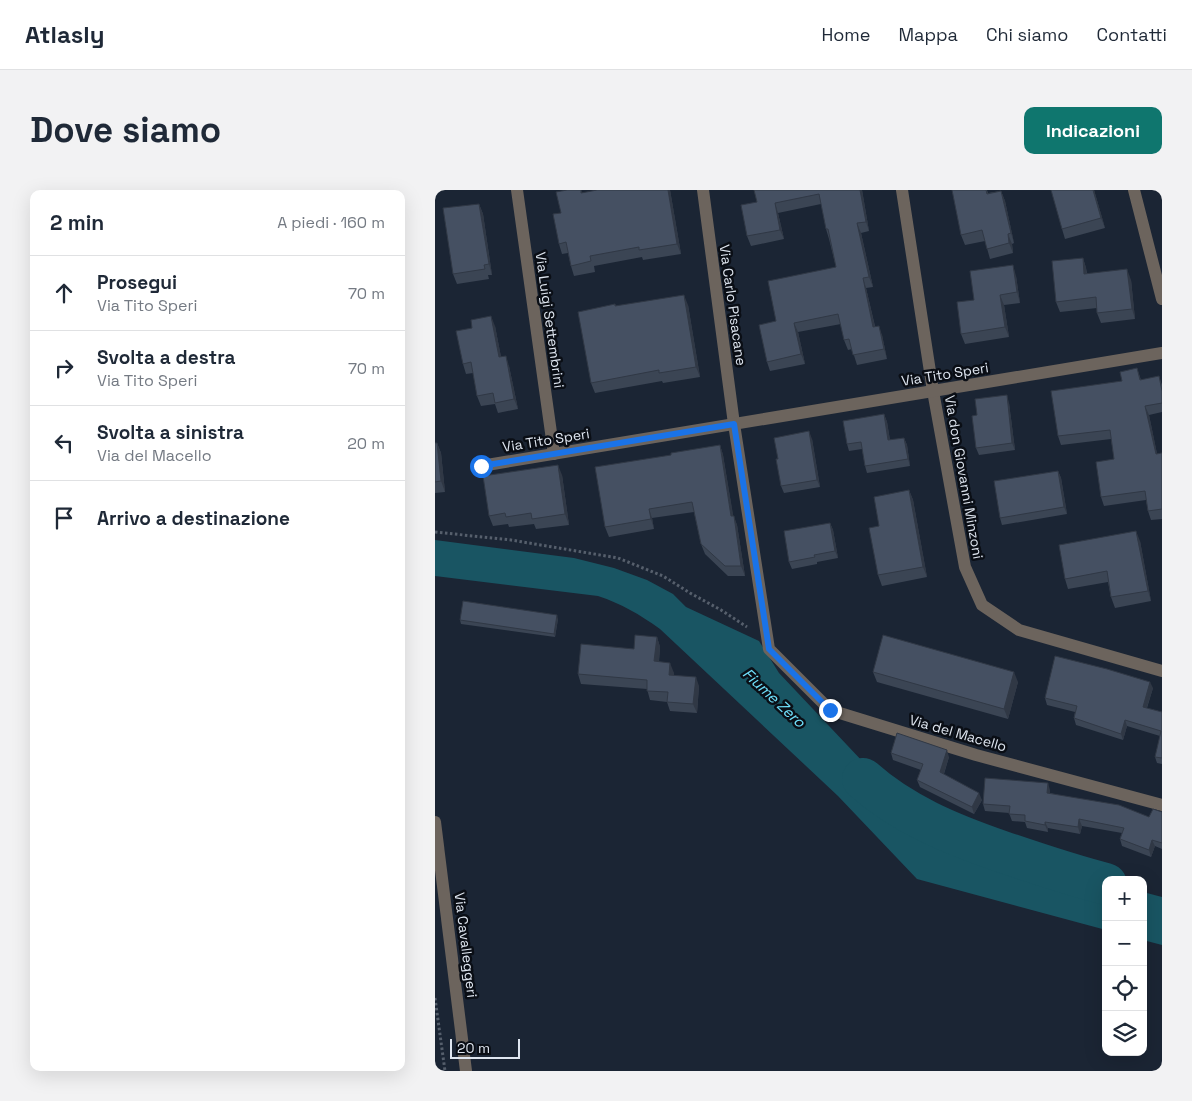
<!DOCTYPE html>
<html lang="it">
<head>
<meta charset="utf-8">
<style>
  :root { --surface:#fff; --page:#f2f2f3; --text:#1f2937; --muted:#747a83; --line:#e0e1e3; --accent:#0f766e }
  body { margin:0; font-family:"Space Grotesk",sans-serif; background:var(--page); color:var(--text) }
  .controls { position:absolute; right:15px; bottom:15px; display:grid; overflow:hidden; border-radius:10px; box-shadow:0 5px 20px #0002 }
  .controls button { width:45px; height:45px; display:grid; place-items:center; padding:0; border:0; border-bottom:1px solid var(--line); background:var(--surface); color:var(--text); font:25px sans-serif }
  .scale { position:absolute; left:15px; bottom:12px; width:70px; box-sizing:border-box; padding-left:5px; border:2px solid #dfe6f0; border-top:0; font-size:14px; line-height:18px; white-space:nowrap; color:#dfe6f0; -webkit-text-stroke:4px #0a0e15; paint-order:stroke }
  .stop { position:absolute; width:15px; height:15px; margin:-11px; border:4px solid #1a73e8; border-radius:50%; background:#fff }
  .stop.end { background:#1a73e8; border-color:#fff; box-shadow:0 1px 5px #0008 }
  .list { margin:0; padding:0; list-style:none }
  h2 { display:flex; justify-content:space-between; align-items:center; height:65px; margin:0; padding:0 20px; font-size:21px }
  h2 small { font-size:16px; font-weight:400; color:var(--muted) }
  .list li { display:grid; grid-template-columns:32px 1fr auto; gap:15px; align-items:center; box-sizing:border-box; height:75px; padding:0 20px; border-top:1px solid var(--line) }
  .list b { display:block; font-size:19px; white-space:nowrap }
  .list p { margin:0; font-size:16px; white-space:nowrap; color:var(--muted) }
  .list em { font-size:16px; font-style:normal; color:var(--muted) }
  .icon { flex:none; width:28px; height:28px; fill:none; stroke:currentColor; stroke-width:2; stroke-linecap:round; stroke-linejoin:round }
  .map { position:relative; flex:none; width:727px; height:881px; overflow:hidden; border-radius:10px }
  header { display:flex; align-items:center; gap:30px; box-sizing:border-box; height:70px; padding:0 25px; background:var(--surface); border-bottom:1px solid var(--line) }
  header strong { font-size:24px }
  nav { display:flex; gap:28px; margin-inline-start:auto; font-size:18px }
  .intro { display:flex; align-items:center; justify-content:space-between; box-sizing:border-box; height:120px; padding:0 30px }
  h1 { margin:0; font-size:35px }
  .button { padding:12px 22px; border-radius:10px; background:var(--accent); color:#fff; font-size:18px; font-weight:700 }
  main { display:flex; gap:30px; padding:0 30px }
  aside { flex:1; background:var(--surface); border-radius:10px; box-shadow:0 5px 20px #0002 }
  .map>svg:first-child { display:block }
</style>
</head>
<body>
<header>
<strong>Atlasly</strong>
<nav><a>Home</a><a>Mappa</a><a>Chi siamo</a><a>Contatti</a></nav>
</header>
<div class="intro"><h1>Dove siamo</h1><a class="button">Indicazioni</a></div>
<main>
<aside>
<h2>2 min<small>A piedi · 160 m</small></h2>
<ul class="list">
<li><svg class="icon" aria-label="ahead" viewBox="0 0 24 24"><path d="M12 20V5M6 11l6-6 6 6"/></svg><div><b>Prosegui</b><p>Via Tito Speri</p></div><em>70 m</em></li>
<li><svg class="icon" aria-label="right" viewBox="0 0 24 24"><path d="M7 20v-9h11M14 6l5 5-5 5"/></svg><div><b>Svolta a destra</b><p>Via Tito Speri</p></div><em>70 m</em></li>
<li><svg class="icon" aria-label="left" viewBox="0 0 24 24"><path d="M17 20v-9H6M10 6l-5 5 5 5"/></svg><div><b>Svolta a sinistra</b><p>Via del Macello</p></div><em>20 m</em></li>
<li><svg class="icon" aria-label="arrive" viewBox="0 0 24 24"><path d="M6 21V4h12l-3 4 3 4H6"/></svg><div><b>Arrivo a destinazione</b></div></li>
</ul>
</aside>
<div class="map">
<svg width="727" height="881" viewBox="0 0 727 881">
  <rect width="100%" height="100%" fill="#1b2534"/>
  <g fill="#195563">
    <path d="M 0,350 L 139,368 L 179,378 L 212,390 L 238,404 L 251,417 L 324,451 L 344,483 L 497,645 L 671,692 L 671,740 L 482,689 L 403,606 L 225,439 C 204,424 187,414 163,406 L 0,386 Z"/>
    <path d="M 708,702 L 727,707 L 727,755 L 708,750 Z"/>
  </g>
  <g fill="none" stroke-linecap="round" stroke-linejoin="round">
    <path stroke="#195563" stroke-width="42" d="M 428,589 C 467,624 516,644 565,661 C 600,673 635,685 671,694"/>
    <g stroke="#565f6c" stroke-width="3" stroke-dasharray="2.5 2.5" stroke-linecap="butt">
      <path d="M 0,342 L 76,350 L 183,368 L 228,386 L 255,403 L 286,420 L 312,437"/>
      <path d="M 0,808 L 10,881"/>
    </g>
    <g stroke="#6c645d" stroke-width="12">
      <path d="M 82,0 L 119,264"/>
      <path d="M 268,0 L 299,234 L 334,459 L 395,520 L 541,565 L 727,615"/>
      <path d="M 467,0 L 498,201 L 530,377 L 547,415 L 584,440 L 727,481"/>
      <path d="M 699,0 L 727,109"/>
      <path d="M 46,276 L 727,163"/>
      <path d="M 0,632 L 31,881"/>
    </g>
  </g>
  <g fill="#3b4554">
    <path d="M 132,0 L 146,0 L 147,3 L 235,0 L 246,64 L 208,70 L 207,67 L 159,76 L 160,82 L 139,86 L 136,76 L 133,63 L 127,64 L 124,54 L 126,23 Z"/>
    <path d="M 319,0 L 427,0 L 434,41 L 426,43 L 438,97 L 431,98 L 440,136 L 447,145 L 452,169 L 422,175 L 417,159 L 413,160 L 409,150 L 406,134 L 363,142 L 370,174 L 335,181 L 332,172 L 341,131 L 401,77 L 394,49 L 391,39 L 386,14 L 343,23 L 349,49 L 316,56 L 312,46 L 322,12 Z"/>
    <path d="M 517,0 L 552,0 L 553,3 L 566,1 L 570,11 L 579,53 L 577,54 L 578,63 L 555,69 L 550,51 L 530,55 L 526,45 Z"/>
    <path d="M 659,0 L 670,38 L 630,49 L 627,39 Z"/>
    <path d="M 44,14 L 48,24 L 57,85 L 53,85 L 54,89 L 22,94 L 18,84 Z"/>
    <path d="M 648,68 L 651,78 L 652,83 L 696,90 L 700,129 L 666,133 L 662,123 L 662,118 L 625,122 L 621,112 Z"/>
    <path d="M 581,86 L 585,113 L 569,115 L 574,147 L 530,154 L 526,144 L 539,110 Z"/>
    <path d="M 180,114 L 181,116 L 253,115 L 265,187 L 228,193 L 227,191 L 160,203 L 156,193 Z"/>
    <path d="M 60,136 L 66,167 L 74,176 L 83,219 L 63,223 L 60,214 L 46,216 L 42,206 L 38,183 L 31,184 L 28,174 Z"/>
    <path d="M 702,178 L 706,190 L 724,186 L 727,195 L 727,222 L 714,225 L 722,264 L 727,263 L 727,329 L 716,330 L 713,321 L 711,310 L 669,316 L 666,307 L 679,269 L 676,249 L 626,255 L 623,246 L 687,191 Z"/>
    <path d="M 574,213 L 580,260 L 544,265 L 541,258 L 542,225 Z"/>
    <path d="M 449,224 L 452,232 L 455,250 L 469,248 L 472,255 L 475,276 L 432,283 L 430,276 L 427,259 L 414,261 L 412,254 Z"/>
    <path d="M 377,249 L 385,297 L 349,303 L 346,296 L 343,269 Z"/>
    <path d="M 0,253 L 2,253 L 6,263 L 10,302 L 0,303 Z"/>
    <path d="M 285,255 L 288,265 L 298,326 L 302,335 L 310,386 L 293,386 L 270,364 L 266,354 L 259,322 L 217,328 L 219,339 L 174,347 L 170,337 L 236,265 Z"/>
    <path d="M 623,281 L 626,288 L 632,324 L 567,335 L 565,328 Z"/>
    <path d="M 127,285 L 134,335 L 101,339 L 99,334 L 74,337 L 73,334 L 58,336 L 54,326 Z"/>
    <path d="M 474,300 L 478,310 L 492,387 L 447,396 L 443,385 L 444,336 Z"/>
    <path d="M 395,333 L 398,340 L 403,368 L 382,372 L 382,374 L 357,379 L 354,372 Z"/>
    <path d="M 705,351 L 716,411 L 680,418 L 676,407 L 673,392 L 633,399 L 630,389 Z"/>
    <path d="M 123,429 L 120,447 L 26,434 L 25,430 Z"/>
    <path d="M 222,447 L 225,457 L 224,472 L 239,483 L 239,485 L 264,496 L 262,523 L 235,521 L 232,512 L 215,510 L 212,499 L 146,494 L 143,484 L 199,459 Z"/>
    <path d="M 438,482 L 583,492 L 573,529 L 442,492 Z"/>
    <path d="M 718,498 L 712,518 L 727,522 L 727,574 L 722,573 L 720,567 L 725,546 L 692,536 L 688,550 L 641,535 L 639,528 L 640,522 L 612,515 L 610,508 Z"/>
    <path d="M 456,563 L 514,567 L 509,584 L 547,610 L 539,624 L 485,597 L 482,590 L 486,580 L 458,570 Z"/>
    <path d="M 615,600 L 615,603 L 714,627 L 727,622 L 727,659 L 720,656 L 716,667 L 687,656 L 685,649 L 687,643 L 647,636 L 645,644 L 613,638 L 613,642 L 592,638 L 590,632 L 577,631 L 574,623 L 550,621 L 548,614 Z"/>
  </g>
  <g fill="#303845">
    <path d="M 233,0 L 235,0 L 246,64 L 242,54 Z"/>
    <path d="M 425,0 L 427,0 L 434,41 L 431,32 Z"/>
    <path d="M 658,0 L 659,0 L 670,38 L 666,28 Z"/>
    <path d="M 566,1 L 570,11 L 579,53 L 576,43 Z"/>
    <path d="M 340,13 L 343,23 L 349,49 L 345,40 Z"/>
    <path d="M 44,14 L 48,24 L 57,85 L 54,74 Z"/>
    <path d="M 422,33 L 426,43 L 438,97 L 434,87 Z"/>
    <path d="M 573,44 L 577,54 L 578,63 L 574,53 Z"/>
    <path d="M 648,68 L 651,78 L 653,94 L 649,84 Z"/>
    <path d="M 578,75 L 581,86 L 585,113 L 582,102 Z"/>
    <path d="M 692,79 L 696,90 L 700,129 L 697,119 Z"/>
    <path d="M 428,88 L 431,98 L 442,146 L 438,137 Z"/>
    <path d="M 249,105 L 253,115 L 265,187 L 261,177 Z"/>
    <path d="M 565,105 L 569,115 L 574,147 L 570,137 Z"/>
    <path d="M 56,126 L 60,136 L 68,177 L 64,167 Z"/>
    <path d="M 359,133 L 363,142 L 370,174 L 366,164 Z"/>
    <path d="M 444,136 L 447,145 L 452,169 L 449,159 Z"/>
    <path d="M 71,166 L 74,176 L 83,219 L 79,209 Z"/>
    <path d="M 572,205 L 574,213 L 580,260 L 577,253 Z"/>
    <path d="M 710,216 L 714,225 L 724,273 L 721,264 Z"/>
    <path d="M 449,224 L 452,232 L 456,257 L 453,250 Z"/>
    <path d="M 374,241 L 377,249 L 385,297 L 382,290 Z"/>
    <path d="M 469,248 L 472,255 L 475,276 L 473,269 Z"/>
    <path d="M 2,253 L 6,263 L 10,302 L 6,291 Z"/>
    <path d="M 285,255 L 288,265 L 300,336 L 296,326 Z"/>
    <path d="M 123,275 L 127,285 L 134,335 L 130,324 Z"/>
    <path d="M 623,281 L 626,288 L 632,324 L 629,317 Z"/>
    <path d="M 474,300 L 478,310 L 492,387 L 488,377 Z"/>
    <path d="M 214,319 L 217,328 L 219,339 L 216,329 Z"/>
    <path d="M 299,326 L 302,335 L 310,386 L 306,376 Z"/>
    <path d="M 395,333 L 398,340 L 403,368 L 400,361 Z"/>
    <path d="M 701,341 L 705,351 L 716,411 L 713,401 Z"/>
    <path d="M 122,425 L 123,429 L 120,447 L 119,444 Z"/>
    <path d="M 222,447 L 225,457 L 223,481 L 219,471 Z"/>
    <path d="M 235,473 L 239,483 L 238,494 L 234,485 Z"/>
    <path d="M 579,482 L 583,492 L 573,529 L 569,519 Z"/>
    <path d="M 261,487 L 264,496 L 262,523 L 258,514 Z"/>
    <path d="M 715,492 L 718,498 L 710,523 L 708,517 Z"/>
    <path d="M 690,530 L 692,536 L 688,550 L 686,544 Z"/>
    <path d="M 512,560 L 514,567 L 507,589 L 505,582 Z"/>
    <path d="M 613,593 L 615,600 L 615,610 L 612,603 Z"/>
    <path d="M 544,603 L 547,610 L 539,624 L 537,617 Z"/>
    <path d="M 644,629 L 647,636 L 645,644 L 643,637 Z"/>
    <path d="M 610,632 L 613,638 L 613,642 L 610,635 Z"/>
    <path d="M 717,650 L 720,656 L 716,667 L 714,660 Z"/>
  </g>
  <g fill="#455062" stroke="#303845">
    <path d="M 132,0 L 146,0 L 146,3 L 162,0 L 233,0 L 242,54 L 204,60 L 204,57 L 155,66 L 156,71 L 136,76 L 131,52 L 124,54 L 118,24 L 126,23 L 121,2 Z"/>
    <path d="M 319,0 L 425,0 L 431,32 L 422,33 L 434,87 L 428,88 L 438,137 L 444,136 L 449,159 L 418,165 L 414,149 L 409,150 L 403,124 L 359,133 L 366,164 L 332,172 L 324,135 L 341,131 L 333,91 L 401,77 L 393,39 L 391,39 L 384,4 L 340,13 L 345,40 L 312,46 L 306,15 L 322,12 Z"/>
    <path d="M 517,0 L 551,0 L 552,4 L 566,1 L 576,43 L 573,44 L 574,53 L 552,59 L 547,40 L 526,45 Z"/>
    <path d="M 616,0 L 658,0 L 666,28 L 627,39 Z"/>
    <path d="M 44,14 L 54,74 L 49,75 L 50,79 L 18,84 L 8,18 Z"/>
    <path d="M 648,68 L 649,84 L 692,79 L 697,119 L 662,123 L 661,107 L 621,112 L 617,71 Z"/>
    <path d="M 578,75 L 582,102 L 565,105 L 570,137 L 526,144 L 522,112 L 539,110 L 535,81 Z"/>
    <path d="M 249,105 L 261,177 L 224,183 L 224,180 L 156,193 L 143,122 L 180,114 L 180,116 Z"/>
    <path d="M 56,126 L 64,167 L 71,166 L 79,209 L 60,213 L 58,203 L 42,206 L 36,172 L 28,174 L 21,141 L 37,138 L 36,130 Z"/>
    <path d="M 702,178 L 705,190 L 724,186 L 727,201 L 727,213 L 710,216 L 721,264 L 727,263 L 727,319 L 713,321 L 710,301 L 666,307 L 661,272 L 679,269 L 675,240 L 623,246 L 616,201 L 687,191 L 685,182 Z"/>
    <path d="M 572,205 L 577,253 L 541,258 L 537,226 L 542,225 L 540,209 Z"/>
    <path d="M 449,224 L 453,250 L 469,248 L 473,269 L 430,276 L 426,252 L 412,254 L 408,231 Z"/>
    <path d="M 374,241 L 382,290 L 346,296 L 341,269 L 343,269 L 339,248 Z"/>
    <path d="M 0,253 L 2,253 L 6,291 L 0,292 Z"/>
    <path d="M 285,255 L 296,326 L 299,326 L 306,376 L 290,376 L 266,354 L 257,312 L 214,319 L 216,329 L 170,337 L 160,277 L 236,265 L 236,263 Z"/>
    <path d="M 123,275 L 130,324 L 97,329 L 96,323 L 71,327 L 70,323 L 54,326 L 48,286 Z"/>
    <path d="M 623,281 L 629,317 L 565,328 L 559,291 Z"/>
    <path d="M 474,300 L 488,377 L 443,385 L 434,338 L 444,336 L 439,307 Z"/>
    <path d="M 395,333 L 400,361 L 379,365 L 380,367 L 354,372 L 349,341 Z"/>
    <path d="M 701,341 L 713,401 L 676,407 L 672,381 L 630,389 L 624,355 Z"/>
    <path d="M 28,411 L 122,425 L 119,444 L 25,430 Z"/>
    <path d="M 200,445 L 222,447 L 219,471 L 235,473 L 234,485 L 261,487 L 258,514 L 232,512 L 233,502 L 212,501 L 212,490 L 143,484 L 146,454 L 199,459 Z"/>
    <path d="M 448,445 L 579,482 L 569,519 L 438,482 Z"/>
    <path d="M 620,466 L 672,479 L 715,492 L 708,517 L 727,522 L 727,568 L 720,567 L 726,541 L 690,530 L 686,544 L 639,528 L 642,516 L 610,508 Z"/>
    <path d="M 462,543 L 512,560 L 505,582 L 544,603 L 537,617 L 482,590 L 488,574 L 456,563 Z"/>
    <path d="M 550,588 L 613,593 L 612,603 L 684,615 L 714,627 L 718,619 L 727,622 L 727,653 L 717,650 L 714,660 L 685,649 L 689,638 L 644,629 L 643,637 L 610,632 L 610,635 L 590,631 L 590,625 L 574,624 L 575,616 L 548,614 Z"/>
  </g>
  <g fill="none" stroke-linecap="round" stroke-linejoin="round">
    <path stroke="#1a73e8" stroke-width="6" d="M 46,276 L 299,234 L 334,459 L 395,520"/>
  </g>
  <g text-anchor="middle" stroke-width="5" stroke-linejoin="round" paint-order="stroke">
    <g font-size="14" fill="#dfe6f0" stroke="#0a0e15">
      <text transform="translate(298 115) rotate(82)" y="5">Via Carlo Pisacane</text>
      <text transform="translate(115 130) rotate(82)" y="5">Via Luigi Settembrini</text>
      <text transform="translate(510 184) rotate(-9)" y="5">Via Tito Speri</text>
      <text transform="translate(111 250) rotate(-9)" y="5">Via Tito Speri</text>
      <text transform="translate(529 287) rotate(80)" y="5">Via don Giovanni Minzoni</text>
      <text transform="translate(523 543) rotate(16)" y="5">Via del Macello</text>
      <text transform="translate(31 755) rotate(83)" y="5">Via Cavalleggeri</text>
    </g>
    <g font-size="15" font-style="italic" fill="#6fe1fc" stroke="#0a0e15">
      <text transform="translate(339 508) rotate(43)" y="5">Fiume Zero</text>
    </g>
  </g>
</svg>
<div class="controls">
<button>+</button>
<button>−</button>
<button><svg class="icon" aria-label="locate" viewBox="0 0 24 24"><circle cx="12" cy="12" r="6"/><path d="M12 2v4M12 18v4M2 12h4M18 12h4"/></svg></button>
<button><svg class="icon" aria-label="layers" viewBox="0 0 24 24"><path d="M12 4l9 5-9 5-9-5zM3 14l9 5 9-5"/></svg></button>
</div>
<div class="scale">20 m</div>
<div class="stop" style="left:46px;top:276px"></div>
<div class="stop end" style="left:395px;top:520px"></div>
</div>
</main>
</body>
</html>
